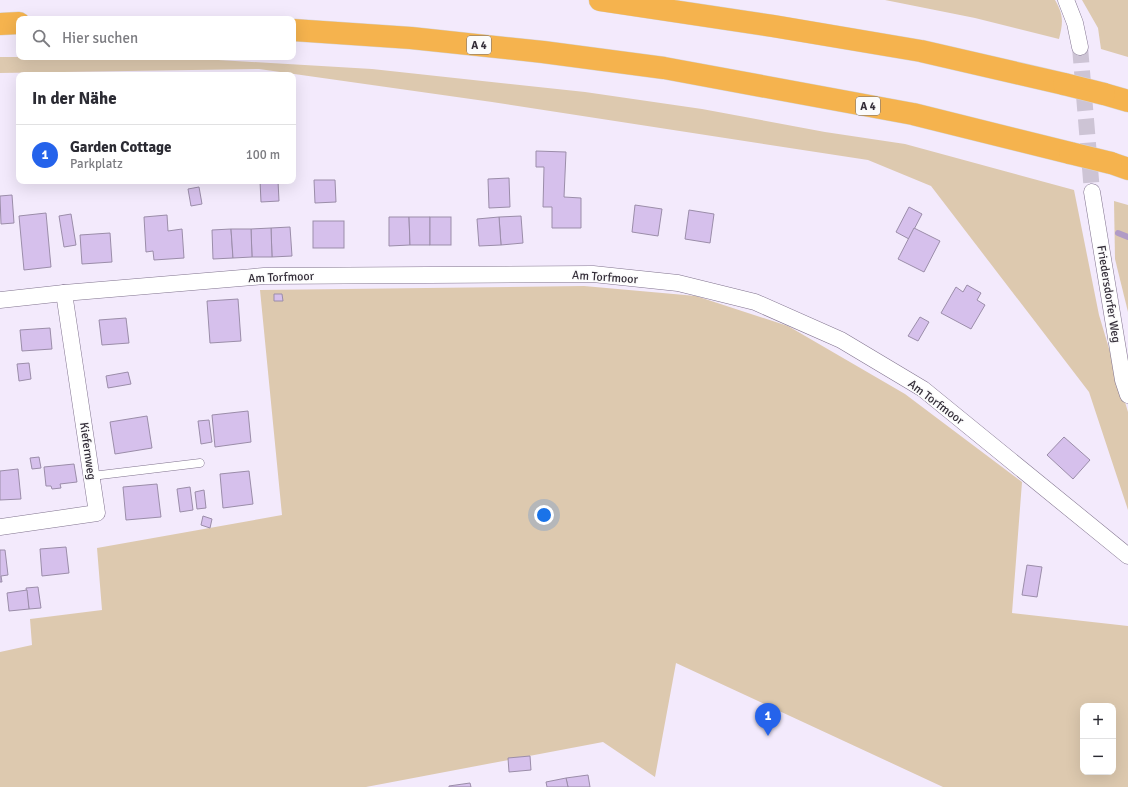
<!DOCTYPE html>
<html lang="de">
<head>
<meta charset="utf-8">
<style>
  :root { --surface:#fff; --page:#f7f7f7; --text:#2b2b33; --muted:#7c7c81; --line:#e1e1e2; --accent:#2563eb }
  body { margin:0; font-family:Signika,sans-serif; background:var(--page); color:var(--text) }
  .controls { position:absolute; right:12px; bottom:12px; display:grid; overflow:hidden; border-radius:8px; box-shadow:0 4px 16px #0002 }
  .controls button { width:36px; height:36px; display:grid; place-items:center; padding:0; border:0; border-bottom:1px solid var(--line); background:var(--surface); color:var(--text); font:20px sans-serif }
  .you { position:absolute; left:544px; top:515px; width:14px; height:14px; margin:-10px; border:3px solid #fff; border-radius:50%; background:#1a73e8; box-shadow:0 0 0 6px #1a73e833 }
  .badge { display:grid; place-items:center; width:26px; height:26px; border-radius:50%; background:var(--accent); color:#fff; font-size:13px; font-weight:700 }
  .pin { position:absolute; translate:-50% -33px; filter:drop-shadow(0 1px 2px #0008) }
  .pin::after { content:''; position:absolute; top:21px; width:14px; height:12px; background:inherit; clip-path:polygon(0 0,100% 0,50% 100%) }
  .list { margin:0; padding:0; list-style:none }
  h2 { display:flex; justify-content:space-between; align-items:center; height:52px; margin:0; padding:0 16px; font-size:17px }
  h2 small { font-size:13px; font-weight:400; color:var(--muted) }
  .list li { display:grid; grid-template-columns:26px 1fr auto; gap:12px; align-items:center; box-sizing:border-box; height:60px; padding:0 16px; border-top:1px solid var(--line) }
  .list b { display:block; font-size:15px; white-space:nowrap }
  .list p { margin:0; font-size:13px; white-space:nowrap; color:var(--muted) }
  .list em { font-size:13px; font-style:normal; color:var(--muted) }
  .icon { flex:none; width:22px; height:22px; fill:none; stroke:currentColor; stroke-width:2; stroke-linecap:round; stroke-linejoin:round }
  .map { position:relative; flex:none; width:1128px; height:787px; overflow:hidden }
  .search { position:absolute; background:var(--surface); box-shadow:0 4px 16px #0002; left:16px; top:16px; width:280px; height:44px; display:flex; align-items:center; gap:10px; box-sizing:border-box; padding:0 14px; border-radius:8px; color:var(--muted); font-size:15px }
  .panel { position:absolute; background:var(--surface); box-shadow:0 4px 16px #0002; left:16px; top:72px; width:280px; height:112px; border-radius:8px }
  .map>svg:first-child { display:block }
</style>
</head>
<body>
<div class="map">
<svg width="1128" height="787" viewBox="0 0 1128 787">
  <rect width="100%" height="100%" fill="#f3eafc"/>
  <g fill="#ddc9af" fill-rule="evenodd">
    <path d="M 885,0 L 1055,0 C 1064,15 1063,23 1059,39 L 975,18 Z"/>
    <path d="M 1082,0 L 1128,0 L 1128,57 L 1101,49 L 1098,28 Z"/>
    <path d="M 0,57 L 168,57 L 372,69 L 585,92 L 702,109 L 825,132 L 905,144 L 1074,190 L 1099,315 L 1128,412 L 1128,510 L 1089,392 L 931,186 L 868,160 L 492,102 L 259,69 L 0,73 Z"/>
    <path d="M 1114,201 L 1128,205 L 1128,312 L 1115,259 Z"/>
    <path d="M 584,286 L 696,296 L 788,326 L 905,394 L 1022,482 L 1012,613 L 1128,626 L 1128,787 L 943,787 L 676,663 L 655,777 L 603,742 L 366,787 L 0,787 L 0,652 L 32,645 L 30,619 L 102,610 L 97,548 L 282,515 L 260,290 ZM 1083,706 L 1113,706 L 1113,772 L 1083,772 Z"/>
  </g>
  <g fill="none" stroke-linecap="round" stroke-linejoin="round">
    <path stroke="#b19bc6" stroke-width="6" d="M 1118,233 L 1128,237"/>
  </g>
  <g fill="#d6c0ec" stroke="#9b8da9">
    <path d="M 536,151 L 566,152 L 564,197 L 581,198 L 581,228 L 552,228 L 552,207 L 543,207 L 544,167 L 536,167 Z"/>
    <path d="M 509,178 L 510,207 L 489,208 L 488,179 Z"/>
    <path d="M 314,180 L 335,180 L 336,202 L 315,203 Z"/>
    <path d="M 260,181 L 278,181 L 279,201 L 261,202 Z"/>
    <path d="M 199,187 L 202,204 L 191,206 L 188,189 Z"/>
    <path d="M 12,195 L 14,223 L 1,224 L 0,196 Z"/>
    <path d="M 635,205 L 662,209 L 658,236 L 632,232 Z"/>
    <path d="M 909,207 L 922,214 L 909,239 L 896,232 Z"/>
    <path d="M 689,210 L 714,214 L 710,243 L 685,239 Z"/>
    <path d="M 46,213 L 51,267 L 24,270 L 19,216 Z"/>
    <path d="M 71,214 L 76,245 L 64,247 L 59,216 Z"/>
    <path d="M 167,215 L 168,231 L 182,229 L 184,258 L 154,260 L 153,251 L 146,252 L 144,217 Z"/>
    <path d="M 521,216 L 523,243 L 501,245 L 499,217 Z"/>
    <path d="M 389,217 L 409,217 L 410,245 L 389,246 Z"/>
    <path d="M 409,217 L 430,217 L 430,245 L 410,245 Z"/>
    <rect x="430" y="217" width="21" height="28"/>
    <path d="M 499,217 L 501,245 L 479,246 L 477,219 Z"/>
    <rect x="313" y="221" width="31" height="27"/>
    <path d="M 290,227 L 292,256 L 272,257 L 271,228 Z"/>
    <path d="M 271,228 L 272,257 L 252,257 L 251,229 Z"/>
    <path d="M 914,228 L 940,241 L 924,272 L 898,259 Z"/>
    <path d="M 231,229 L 233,258 L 213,259 L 212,230 Z"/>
    <path d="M 231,229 L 251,229 L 252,257 L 233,258 Z"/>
    <path d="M 110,233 L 112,262 L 82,264 L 80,235 Z"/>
    <path d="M 967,285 L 981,293 L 977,300 L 985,305 L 971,329 L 941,313 L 956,287 L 963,292 Z"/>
    <path d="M 274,294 L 282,294 L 283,301 L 274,301 Z"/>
    <path d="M 238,299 L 241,341 L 210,343 L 207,301 Z"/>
    <path d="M 920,317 L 929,322 L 918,341 L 908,336 Z"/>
    <path d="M 126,318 L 129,343 L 102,345 L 99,320 Z"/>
    <path d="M 50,328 L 52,349 L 22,351 L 20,330 Z"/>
    <path d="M 29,363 L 31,379 L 19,381 L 17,364 Z"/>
    <path d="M 128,372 L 131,384 L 108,388 L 106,376 Z"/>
    <path d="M 248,411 L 251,442 L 215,447 L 212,415 Z"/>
    <path d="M 147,416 L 152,448 L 115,454 L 110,422 Z"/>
    <path d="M 209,420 L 212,442 L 201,444 L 198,421 Z"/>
    <path d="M 1064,437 L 1090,460 L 1073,479 L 1047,455 Z"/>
    <path d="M 39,457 L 41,468 L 32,469 L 30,458 Z"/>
    <path d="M 74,464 L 77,482 L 60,484 L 61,488 L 52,489 L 51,486 L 46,486 L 44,467 Z"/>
    <path d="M 18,469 L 21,499 L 0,500 L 0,471 Z"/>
    <path d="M 249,471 L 253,504 L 223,508 L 220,474 Z"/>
    <path d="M 157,484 L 161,517 L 126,520 L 123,487 Z"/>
    <path d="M 190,487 L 193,510 L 180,512 L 177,489 Z"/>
    <path d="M 204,490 L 206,508 L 197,509 L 195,492 Z"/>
    <path d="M 203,516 L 212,519 L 210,528 L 201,525 Z"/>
    <path d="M 66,547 L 69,573 L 42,576 L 40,549 Z"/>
    <path d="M 0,550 L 5,550 L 8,575 L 1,576 L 2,582 L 0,582 Z"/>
    <path d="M 1027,565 L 1042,567 L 1037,597 L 1022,595 Z"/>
    <path d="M 38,587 L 41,608 L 29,609 L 26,588 Z"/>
    <path d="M 27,590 L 29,609 L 9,611 L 7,593 Z"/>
    <path d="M 530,756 L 531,770 L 509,772 L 508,758 Z"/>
    <path d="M 588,775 L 590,787 L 568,787 L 566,778 Z"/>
    <path d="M 566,778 L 568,787 L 547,787 L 546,782 Z"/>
    <path d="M 470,783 L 471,787 L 449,787 L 449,786 Z"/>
  </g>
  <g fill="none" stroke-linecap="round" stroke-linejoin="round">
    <path stroke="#cdc4d5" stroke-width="16" stroke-dasharray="16 8" stroke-linecap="butt" d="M 1080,47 L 1092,192"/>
    <g stroke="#80738e" stroke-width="9">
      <path id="lane" d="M 92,476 L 200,463"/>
    </g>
    <g stroke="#80738e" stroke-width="17">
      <g id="street">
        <path d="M 1066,0 L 1075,23 L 1080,47"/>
        <path d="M 1092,192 L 1123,380 L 1128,395"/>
        <path d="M 0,300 L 64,293 L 264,276 L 593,274 L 678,283 L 755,302 L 841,340 L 923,389 L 1128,556"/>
        <path d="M 0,527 L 97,513 L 64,293"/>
      </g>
    </g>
    <g stroke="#d6d5d7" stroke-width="23">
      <g id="highway">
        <path d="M 600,0 L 773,26 L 921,51 L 1064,84"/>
        <path d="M 0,24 L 19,23"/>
        <path d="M 293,30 L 411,38 L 543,52 L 664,68 L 913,114 L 1070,153"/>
        <path d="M 1104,94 L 1128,101"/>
        <path d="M 1111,163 L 1128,169"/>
      </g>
    </g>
    <use href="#lane" stroke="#fff" stroke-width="8"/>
    <use href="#street" stroke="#fff" stroke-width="16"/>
    <use href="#highway" stroke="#f5b34e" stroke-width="22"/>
    <g stroke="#d6d5d7" stroke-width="23" stroke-linecap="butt">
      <g id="highway-bridge">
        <path d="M 1064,84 L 1104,94"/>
        <path d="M 1070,153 L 1111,163"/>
      </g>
    </g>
    <use href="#highway-bridge" stroke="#f5b34e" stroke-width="22"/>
  </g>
  <g text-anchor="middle" stroke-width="3" stroke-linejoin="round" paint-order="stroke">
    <g fill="#fbfbfb" stroke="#706c73" stroke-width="1">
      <rect x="467" y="36" width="24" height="18" rx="3"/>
      <rect x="856" y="97" width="24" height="18" rx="3"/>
    </g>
    <g font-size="11" font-weight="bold" fill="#342e39">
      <text x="479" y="49">A 4</text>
      <text x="868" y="110">A 4</text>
    </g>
    <g font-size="12" fill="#342e39" stroke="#fbfbfb">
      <text transform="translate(281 277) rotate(-2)" y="4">Am Torfmoor</text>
      <text transform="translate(605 277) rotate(4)" y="4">Am Torfmoor</text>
      <text transform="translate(1109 294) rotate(81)" y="4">Friedersdorfer Weg</text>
      <text transform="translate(936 402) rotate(37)" y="4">Am Torfmoor</text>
      <text transform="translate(88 451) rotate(82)" y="4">Kiefernweg</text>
    </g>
  </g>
</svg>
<div class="controls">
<button>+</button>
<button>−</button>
</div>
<div class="you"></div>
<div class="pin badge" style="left:768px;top:736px">1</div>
<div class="search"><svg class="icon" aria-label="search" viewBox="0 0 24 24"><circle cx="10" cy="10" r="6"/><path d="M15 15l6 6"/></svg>Hier suchen</div>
<section class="panel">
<h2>In der Nähe<small></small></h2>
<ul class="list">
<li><span class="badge">1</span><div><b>Garden Cottage</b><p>Parkplatz</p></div><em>100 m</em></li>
</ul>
</section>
</div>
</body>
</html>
